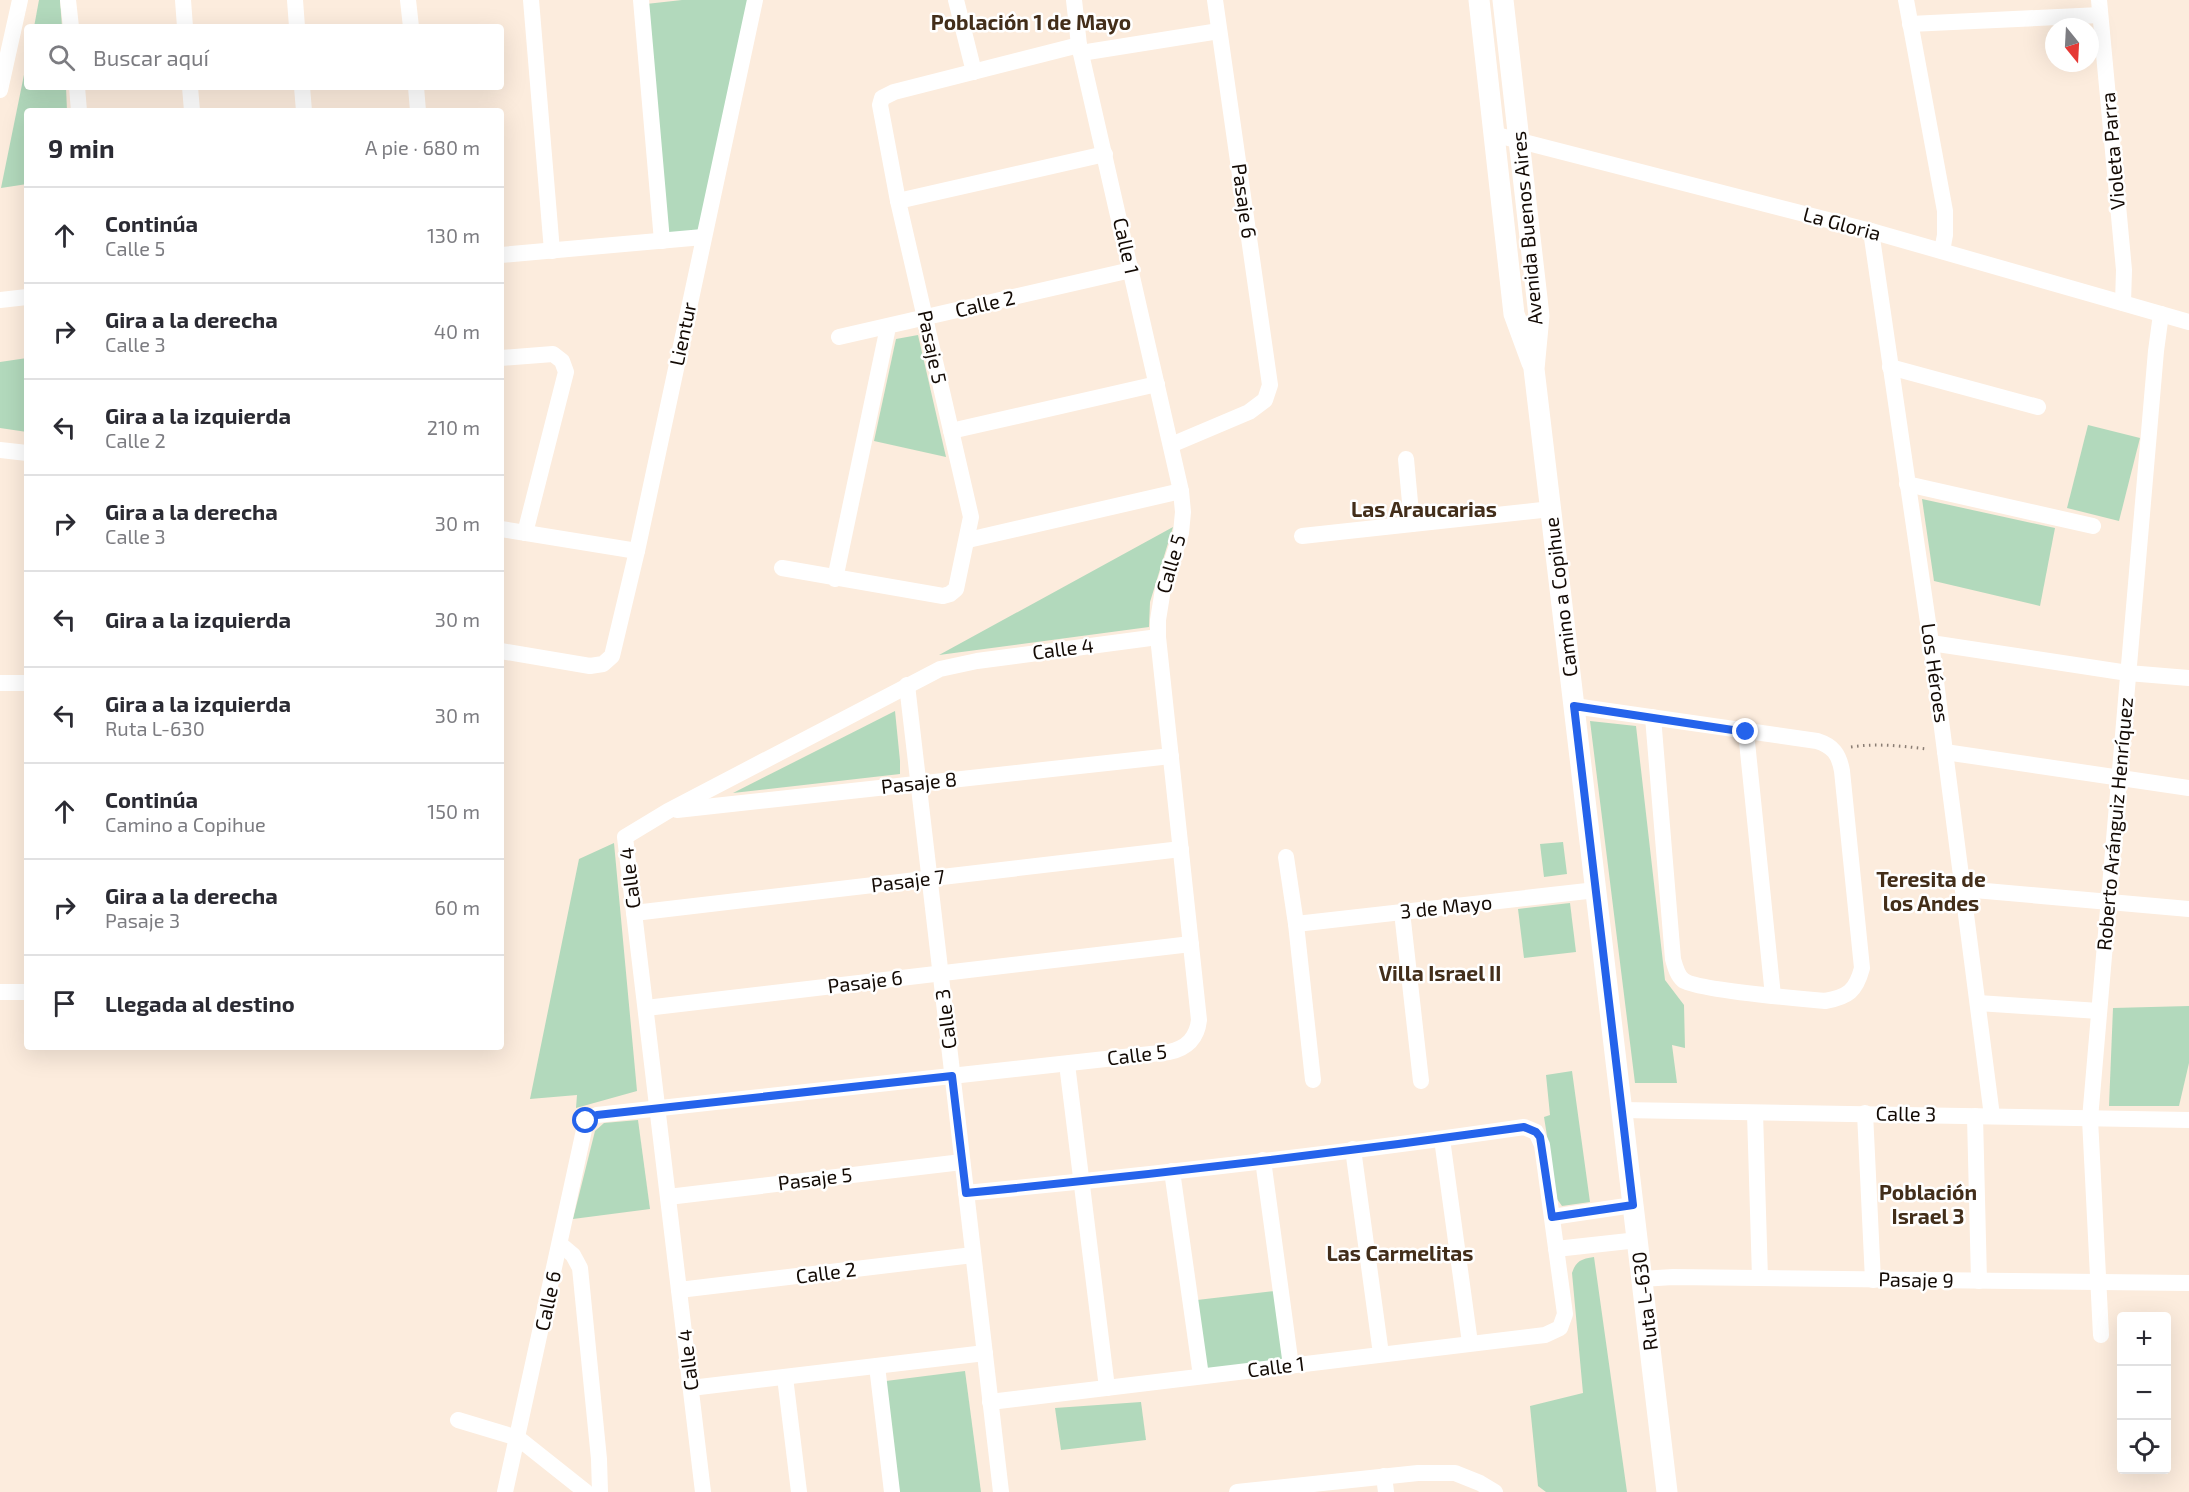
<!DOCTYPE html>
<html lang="es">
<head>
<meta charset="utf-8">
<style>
  :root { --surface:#fff; --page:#f7f7f7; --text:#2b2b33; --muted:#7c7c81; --line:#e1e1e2 }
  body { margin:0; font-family:"Exo 2",sans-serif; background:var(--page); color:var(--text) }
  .controls { position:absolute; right:18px; bottom:18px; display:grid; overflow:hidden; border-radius:6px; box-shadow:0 6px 24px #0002 }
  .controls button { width:54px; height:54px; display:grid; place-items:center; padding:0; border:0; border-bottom:2px solid var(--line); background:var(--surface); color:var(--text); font:30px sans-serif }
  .compass { position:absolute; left:2045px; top:18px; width:54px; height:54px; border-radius:50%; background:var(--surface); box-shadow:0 6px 24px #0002; rotate:162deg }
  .stop { position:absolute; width:18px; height:18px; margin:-14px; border:4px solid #2563eb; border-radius:50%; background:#fff }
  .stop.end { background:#2563eb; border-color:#fff; box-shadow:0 2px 6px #0008 }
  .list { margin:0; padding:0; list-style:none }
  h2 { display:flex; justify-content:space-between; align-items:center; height:78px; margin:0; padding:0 24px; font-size:26px }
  h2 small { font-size:20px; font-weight:400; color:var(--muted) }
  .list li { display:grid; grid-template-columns:39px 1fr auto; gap:18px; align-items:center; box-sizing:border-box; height:96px; padding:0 24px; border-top:2px solid var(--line) }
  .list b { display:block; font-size:22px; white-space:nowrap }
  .list p { margin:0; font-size:20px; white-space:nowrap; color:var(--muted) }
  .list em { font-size:20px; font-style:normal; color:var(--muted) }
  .icon { flex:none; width:33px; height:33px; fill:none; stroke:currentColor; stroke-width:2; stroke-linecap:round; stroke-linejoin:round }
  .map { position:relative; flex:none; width:2189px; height:1492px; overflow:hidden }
  .search { position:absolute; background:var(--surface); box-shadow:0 6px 24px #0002; left:24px; top:24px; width:480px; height:66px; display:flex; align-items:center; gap:15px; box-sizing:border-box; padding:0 21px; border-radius:6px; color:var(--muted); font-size:22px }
  .panel { position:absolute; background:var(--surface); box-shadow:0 6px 24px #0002; left:24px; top:108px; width:480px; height:942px; border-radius:6px }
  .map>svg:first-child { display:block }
</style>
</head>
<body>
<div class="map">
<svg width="2189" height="1492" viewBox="0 0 2189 1492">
  <rect width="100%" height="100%" fill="#fcecdd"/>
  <g fill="#b2d9bc">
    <path d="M 39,0 L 60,0 L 62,27 L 34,27 Z"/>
    <path d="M 682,0 L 750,0 L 700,232 L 667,235 L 646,4 Z"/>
    <path d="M 27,60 L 27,87 L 66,87 L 67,111 L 27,111 L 27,184 L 1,188 Z"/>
    <path d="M 918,335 L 946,457 L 874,441 L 896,339 Z"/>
    <path d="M 27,358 L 27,432 L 0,428 L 0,362 Z"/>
    <path d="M 2088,425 L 2140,438 L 2119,521 L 2067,508 Z"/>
    <path d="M 1922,499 L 2055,528 L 2040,606 L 1934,581 Z"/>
    <path d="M 1173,527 L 1150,602 L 1149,627 L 939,655 Z"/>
    <path d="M 895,711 L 900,761 L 900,774 L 733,793 Z"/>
    <path d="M 1590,721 L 1636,726 L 1665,980 L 1684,1005 L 1685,1048 L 1672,1045 L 1677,1083 L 1635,1083 Z"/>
    <path d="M 1563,842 L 1567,874 L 1544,877 L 1540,844 Z"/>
    <path d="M 614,843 L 637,1091 L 576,1108 L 577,1095 L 530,1099 L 579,859 Z"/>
    <path d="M 1570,903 L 1576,952 L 1524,958 L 1518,909 Z"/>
    <path d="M 2189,1006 L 2189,1063 L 2179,1106 L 2109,1106 L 2113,1008 Z"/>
    <path d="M 1572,1071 L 1590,1202 L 1562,1206 L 1557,1199 L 1544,1117 L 1550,1115 L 1546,1075 Z"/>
    <path d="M 638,1120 L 650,1209 L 573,1219 L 595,1131 L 604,1123 Z"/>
    <path d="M 1594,1257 L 1627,1492 L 1546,1492 L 1538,1486 L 1530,1406 L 1583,1393 L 1572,1273 C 1576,1261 1581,1259 1594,1257 Z"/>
    <path d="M 1275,1291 L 1285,1360 L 1205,1371 L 1197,1300 Z"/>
    <path d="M 965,1371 L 981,1492 L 899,1492 L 886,1381 Z"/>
    <path d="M 1141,1402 L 1146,1440 L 1061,1450 L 1055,1408 Z"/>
  </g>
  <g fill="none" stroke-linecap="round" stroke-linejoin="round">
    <path stroke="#8a7d73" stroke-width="3" stroke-dasharray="1.5 4.5" stroke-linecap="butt" d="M 1851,747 C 1877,743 1901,746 1927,749"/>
    <g stroke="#fff" stroke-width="16">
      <path d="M 68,0 L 71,27"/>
      <path d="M 183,0 L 185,27"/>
      <path d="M 295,0 L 297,27"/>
      <path d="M 408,0 L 411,27"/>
      <path d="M 531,0 L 552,251"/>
      <path d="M 641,0 L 662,241"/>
      <path d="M 956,0 L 974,72"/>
      <path d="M 1906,0 L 1945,211 L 1945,235 L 1942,251"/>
      <path d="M 2099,0 L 2124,270 L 2123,303"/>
      <path d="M 1910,24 L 2100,15"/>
      <path d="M 1081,53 L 1219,31"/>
      <path d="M 77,87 L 79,111"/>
      <path d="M 190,87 L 192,111"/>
      <path d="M 302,87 L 304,111"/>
      <path d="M 416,87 L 418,111"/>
      <path d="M 0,90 L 20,0"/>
      <path d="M 1493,134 L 1871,231 L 2189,322"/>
      <path d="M 898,201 L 1105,154"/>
      <path d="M 1871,231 L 1931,643 L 1992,1116"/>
      <path d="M 501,255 L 703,237"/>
      <path d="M 0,300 L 27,297"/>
      <path d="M 839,337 L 1131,270"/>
      <path d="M 501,358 L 553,354 L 562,361 L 566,372 L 525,533"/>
      <path d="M 1890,367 L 2038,407"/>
      <path d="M 951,431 L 1157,384"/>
      <path d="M 1171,445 L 1249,412 L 1265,400 L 1270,385 L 1215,0"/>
      <path d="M 0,450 L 27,453"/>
      <path d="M 1406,459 L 1412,524"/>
      <path d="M 1907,484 L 2093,526"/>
      <path d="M 501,529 L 637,551"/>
      <path d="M 1302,536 L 1551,509"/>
      <path d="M 968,540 L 1181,491"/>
      <path d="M 782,568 L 943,596 L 950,594 L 956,589 L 971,517 L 898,201 L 880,105 L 882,98 L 894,92 L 1079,45"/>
      <path d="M 835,579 L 888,327"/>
      <path d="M 1931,643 L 2128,673 L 2189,678"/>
      <path d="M 501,651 L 590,666 L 603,664 L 612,656 L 637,551 L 755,0"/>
      <path d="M 0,683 L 27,683"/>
      <path d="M 907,685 L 1001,1492"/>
      <path d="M 1574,706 L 1817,741 C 1833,746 1839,754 1842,771 L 1862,968 C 1856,991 1848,997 1825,1001 C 1803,999 1695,990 1683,980 C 1677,975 1675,966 1673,959 L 1653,717"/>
      <path d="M 1746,732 L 1773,996"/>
      <path d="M 1945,752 L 2189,788"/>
      <path d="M 677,810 L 1171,756"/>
      <path d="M 1286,857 L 1296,924 L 1313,1080"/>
      <path d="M 1963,889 L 2189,909"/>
      <path d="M 1402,912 L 1421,1081"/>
      <path d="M 634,913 L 1181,849"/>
      <path d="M 1296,924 L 1596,890"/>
      <path d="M 0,992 L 27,992"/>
      <path d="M 1978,1003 L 2099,1011"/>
      <path d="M 646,1008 L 1191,944"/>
      <path d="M 1067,1064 L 1107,1388"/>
      <path d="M 1622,1110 L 2189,1120"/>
      <path d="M 1755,1113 L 1760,1278"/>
      <path d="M 1865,1113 L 1873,1280"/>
      <path d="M 1975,1116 L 1979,1281"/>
      <path d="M 1442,1139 L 1470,1343"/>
      <path d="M 1353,1149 L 1381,1354"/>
      <path d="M 1263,1160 L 1291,1366"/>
      <path d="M 1172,1171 L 1201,1376"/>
      <path d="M 966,1193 C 1152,1175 1339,1154 1524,1127 L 1536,1132 L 1542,1145 L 1565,1314 L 1560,1328 L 1545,1335 L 990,1402"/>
      <path d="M 668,1197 L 962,1162"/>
      <path d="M 1552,1217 L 1633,1205"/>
      <path d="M 560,1244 L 573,1255 L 580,1268 L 599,1459 L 600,1492"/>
      <path d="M 1556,1249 L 1638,1240"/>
      <path d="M 1642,1279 L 1673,1277 L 2189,1283"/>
      <path d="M 679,1290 L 973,1255"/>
      <path d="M 2101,1335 L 2090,1119 L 2156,351 L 2161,314"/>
      <path d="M 877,1366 L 892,1492"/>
      <path d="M 785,1377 L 799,1492"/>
      <path d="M 691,1388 L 985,1353"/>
      <path d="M 458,1420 L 518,1438 L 586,1492"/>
      <path d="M 1384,1476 L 1386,1492"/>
      <path d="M 505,1492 L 586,1121 L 597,1115 L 1169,1052 C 1187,1048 1197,1038 1199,1020 L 1158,637 L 1158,620 L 1163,589 L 1181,533 L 1183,512 L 1181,491 L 1079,45 L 1074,0"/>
      <path d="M 703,1492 L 625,837 L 668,811 L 940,669 L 977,661 L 1158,637"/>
      <path d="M 1237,1492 L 1418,1473 L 1455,1473 L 1480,1483 L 1495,1492"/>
    </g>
    <g stroke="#fff" stroke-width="21">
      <path d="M 1479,0 L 1514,314 L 1532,363"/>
      <path d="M 1503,0 L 1539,316 L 1534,369 L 1667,1492"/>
    </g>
  </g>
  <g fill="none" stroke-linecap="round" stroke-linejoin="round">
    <path stroke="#2563eb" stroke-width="8" d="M 586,1121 L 597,1115 L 952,1076 L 966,1193 C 1152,1175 1339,1153 1524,1127 L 1536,1132 L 1540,1137 L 1552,1217 L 1633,1205 L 1574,706 L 1746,732"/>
  </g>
  <g text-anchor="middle" stroke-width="5" stroke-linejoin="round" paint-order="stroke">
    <g font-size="20" fill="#130a04" stroke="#fff">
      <text transform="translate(2113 151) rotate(-95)" y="7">Violeta Parra</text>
      <text transform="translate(1244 201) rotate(82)" y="7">Pasaje 6</text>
      <text transform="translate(1842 224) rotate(15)" y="7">La Gloria</text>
      <text transform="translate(1527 228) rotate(-95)" y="7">Avenida Buenos Aires</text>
      <text transform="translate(1126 246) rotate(77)" y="7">Calle 1</text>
      <text transform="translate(985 304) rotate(-13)" y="7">Calle 2</text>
      <text transform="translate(683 334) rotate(-78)" y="7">Lientur</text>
      <text transform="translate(932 347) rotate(78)" y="7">Pasaje 5</text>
      <text transform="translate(1171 564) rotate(-74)" y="7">Calle 5</text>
      <text transform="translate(1561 597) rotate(-97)" y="7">Camino a Copihue</text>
      <text transform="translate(1063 649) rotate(-7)" y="7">Calle 4</text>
      <text transform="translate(1935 673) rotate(82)" y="7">Los Héroes</text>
      <text transform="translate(919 783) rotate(-6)" y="7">Pasaje 8</text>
      <text transform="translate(2115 824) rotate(-85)" y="7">Roberto Aránguiz Henríquez</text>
      <text transform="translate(630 878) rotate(-97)" y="7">Calle 4</text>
      <text transform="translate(908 881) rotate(-7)" y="7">Pasaje 7</text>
      <text transform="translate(1446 907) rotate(-6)" y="7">3 de Mayo</text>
      <text transform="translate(865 982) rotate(-7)" y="7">Pasaje 6</text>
      <text transform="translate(946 1019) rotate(-97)" y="7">Calle 3</text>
      <text transform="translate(1137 1055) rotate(-7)" y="7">Calle 5</text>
      <text transform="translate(1906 1114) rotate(1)" y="7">Calle 3</text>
      <text transform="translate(815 1179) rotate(-7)" y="7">Pasaje 5</text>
      <text transform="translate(826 1273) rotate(-7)" y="7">Calle 2</text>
      <text transform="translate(1916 1280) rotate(1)" y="7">Pasaje 9</text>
      <text transform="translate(548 1301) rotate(-78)" y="7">Calle 6</text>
      <text transform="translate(1645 1301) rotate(-97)" y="7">Ruta L-630</text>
      <text transform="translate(688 1360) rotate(-97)" y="7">Calle 4</text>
      <text transform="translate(1276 1367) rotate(-7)" y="7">Calle 1</text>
    </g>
    <g font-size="21" font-weight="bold" fill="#432e1a" stroke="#fff">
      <text x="1031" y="30">Población 1 de Mayo</text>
      <text x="1424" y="517">Las Araucarias</text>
      <text x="1931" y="887">Teresita de<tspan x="1931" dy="24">los Andes</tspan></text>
      <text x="1440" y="981">Villa Israel II</text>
      <text x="1928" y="1200">Población<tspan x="1928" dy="24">Israel 3</tspan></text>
      <text x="1400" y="1261">Las Carmelitas</text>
    </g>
  </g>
</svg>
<div class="controls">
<button>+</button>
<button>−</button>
<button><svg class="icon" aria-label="locate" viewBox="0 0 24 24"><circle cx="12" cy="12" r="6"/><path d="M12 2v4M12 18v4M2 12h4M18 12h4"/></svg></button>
</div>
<svg class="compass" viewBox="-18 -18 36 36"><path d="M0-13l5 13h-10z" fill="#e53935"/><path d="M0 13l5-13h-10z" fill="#7c7c81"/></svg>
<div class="stop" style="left:586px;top:1121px"></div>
<div class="stop end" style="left:1746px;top:732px"></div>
<div class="search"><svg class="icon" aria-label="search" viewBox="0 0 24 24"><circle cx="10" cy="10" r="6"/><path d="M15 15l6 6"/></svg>Buscar aquí</div>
<section class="panel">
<h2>9 min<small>A pie · 680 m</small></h2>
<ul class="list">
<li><svg class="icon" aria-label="ahead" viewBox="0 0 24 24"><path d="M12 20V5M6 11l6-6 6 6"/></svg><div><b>Continúa</b><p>Calle 5</p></div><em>130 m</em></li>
<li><svg class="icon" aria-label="right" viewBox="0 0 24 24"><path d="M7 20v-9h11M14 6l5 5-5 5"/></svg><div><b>Gira a la derecha</b><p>Calle 3</p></div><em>40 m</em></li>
<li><svg class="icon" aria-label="left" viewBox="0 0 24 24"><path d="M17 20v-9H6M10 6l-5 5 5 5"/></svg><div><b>Gira a la izquierda</b><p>Calle 2</p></div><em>210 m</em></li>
<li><svg class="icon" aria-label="right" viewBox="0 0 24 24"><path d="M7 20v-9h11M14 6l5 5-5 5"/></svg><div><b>Gira a la derecha</b><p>Calle 3</p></div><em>30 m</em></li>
<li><svg class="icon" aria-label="left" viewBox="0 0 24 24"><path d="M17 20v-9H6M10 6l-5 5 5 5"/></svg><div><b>Gira a la izquierda</b></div><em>30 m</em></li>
<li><svg class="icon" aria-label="left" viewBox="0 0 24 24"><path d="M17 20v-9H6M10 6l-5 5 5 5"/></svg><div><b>Gira a la izquierda</b><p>Ruta L-630</p></div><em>30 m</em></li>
<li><svg class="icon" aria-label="ahead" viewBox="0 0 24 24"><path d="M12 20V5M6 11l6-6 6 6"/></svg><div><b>Continúa</b><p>Camino a Copihue</p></div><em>150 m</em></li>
<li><svg class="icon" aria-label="right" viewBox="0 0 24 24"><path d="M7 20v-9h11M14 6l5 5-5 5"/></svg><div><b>Gira a la derecha</b><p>Pasaje 3</p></div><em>60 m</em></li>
<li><svg class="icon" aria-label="arrive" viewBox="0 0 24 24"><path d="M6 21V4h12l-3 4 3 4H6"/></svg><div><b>Llegada al destino</b></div></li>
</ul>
</section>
</div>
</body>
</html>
